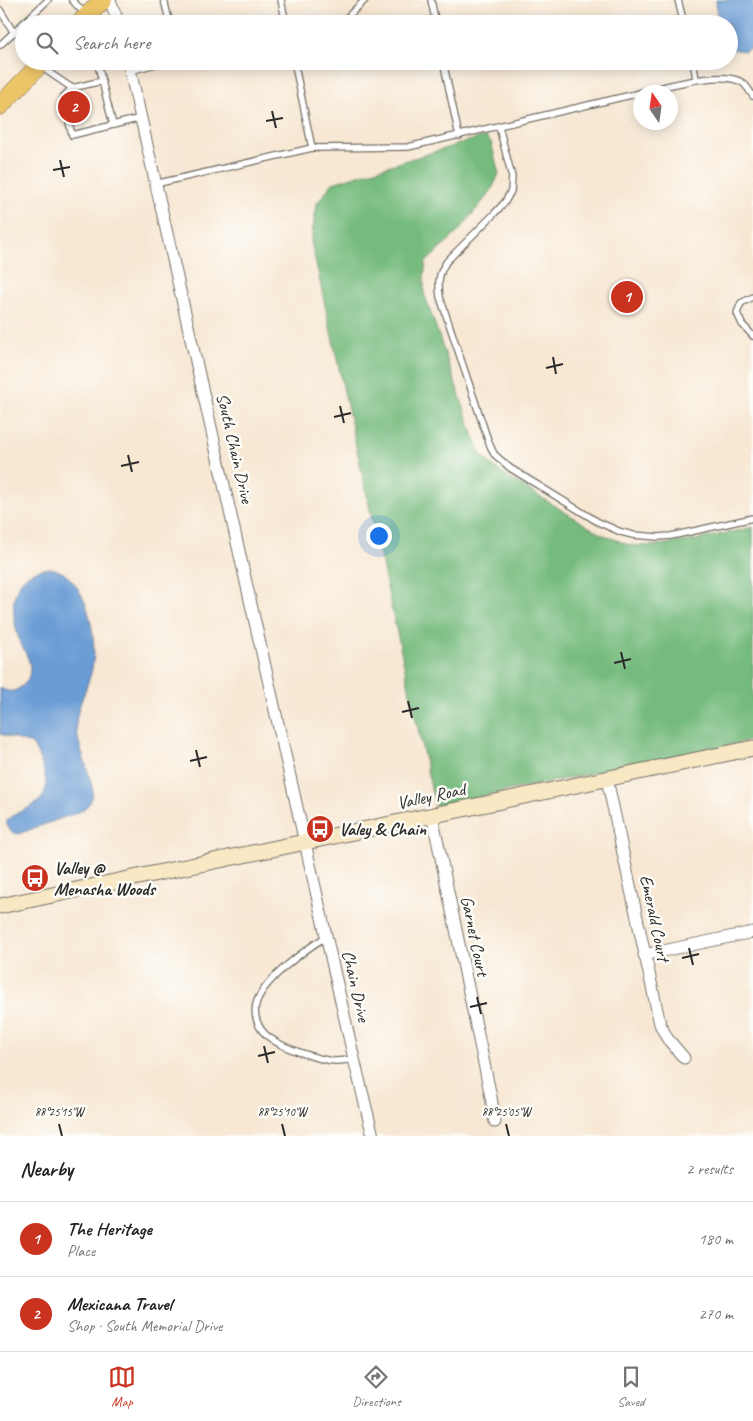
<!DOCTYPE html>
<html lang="en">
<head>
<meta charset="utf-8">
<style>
  :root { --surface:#fff; --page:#f2f2f2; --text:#202124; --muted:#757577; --line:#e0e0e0; --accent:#c8321e }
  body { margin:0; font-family:Caveat,sans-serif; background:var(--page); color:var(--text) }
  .compass { position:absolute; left:633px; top:85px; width:45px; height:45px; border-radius:50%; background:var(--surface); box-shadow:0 2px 12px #0003; rotate:347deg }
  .you { position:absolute; left:378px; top:535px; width:18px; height:18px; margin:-12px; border:4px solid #fff; border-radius:50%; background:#1a73e8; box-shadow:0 0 0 8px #1a73e833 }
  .badge { display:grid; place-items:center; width:32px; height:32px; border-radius:50%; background:var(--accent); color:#fff; font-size:16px; font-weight:700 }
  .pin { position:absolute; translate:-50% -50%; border:2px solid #fff; box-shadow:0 1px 5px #0006 }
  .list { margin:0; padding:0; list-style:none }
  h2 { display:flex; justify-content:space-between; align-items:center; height:65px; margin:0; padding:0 20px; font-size:21px }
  h2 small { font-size:16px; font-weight:400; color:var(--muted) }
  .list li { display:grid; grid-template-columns:32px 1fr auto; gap:15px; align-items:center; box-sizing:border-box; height:75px; padding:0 20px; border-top:1px solid var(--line) }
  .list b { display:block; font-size:19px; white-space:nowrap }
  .list p { margin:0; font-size:16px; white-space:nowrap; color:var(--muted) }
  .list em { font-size:16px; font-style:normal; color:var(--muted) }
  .icon { flex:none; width:28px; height:28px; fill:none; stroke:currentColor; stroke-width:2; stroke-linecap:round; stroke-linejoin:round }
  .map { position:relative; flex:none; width:753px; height:1136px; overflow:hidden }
  .search { position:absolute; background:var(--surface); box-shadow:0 2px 12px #0003; left:15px; right:15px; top:15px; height:55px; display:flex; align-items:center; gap:12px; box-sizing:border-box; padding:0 18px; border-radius:28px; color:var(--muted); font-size:19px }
  .sheet { height:215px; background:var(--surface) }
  nav { display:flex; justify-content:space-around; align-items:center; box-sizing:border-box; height:70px; border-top:1px solid var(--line); background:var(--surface); font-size:14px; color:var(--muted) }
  nav a { display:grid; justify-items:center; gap:2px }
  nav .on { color:var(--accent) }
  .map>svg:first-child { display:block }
</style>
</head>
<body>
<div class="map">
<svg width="753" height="1136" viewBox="0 0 753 1136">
  <rect width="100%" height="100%" fill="#fdfcf7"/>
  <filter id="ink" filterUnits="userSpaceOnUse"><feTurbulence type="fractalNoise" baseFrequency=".02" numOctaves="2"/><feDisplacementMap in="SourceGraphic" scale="10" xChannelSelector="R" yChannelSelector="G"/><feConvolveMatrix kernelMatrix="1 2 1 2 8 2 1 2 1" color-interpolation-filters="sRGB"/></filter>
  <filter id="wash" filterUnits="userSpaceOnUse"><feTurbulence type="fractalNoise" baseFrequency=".0096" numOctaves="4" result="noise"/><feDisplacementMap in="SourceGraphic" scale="20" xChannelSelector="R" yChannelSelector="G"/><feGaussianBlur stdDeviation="1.12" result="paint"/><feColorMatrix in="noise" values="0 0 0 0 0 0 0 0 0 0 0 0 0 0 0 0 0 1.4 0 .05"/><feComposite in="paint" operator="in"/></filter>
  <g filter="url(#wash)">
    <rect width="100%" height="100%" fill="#f7e7d3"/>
    <path fill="#76bb7e" stroke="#507354" d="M 485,136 L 491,142 L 499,174 L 491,191 L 458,232 L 426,262 L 424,278 L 424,293 L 480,454 L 501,473 L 599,533 L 629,545 L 650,546 L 696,540 L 753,527 L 753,740 L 435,806 L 311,241 L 317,203 L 333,183 Z"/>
    <g fill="#6b9cd5" stroke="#4b6480">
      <path d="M 716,0 L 753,0 L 753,46 L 745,51 L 729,49 L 729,24 L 718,24 Z"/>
      <path d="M 51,568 C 87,575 99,639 92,669 C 88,687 77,706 76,724 C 76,740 90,774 93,791 C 92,802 88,807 79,812 L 18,834 L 11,832 L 7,825 L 7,820 C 17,811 32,809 41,799 C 53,786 40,757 32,744 L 0,734 L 0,688 C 6,691 11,693 18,689 C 25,685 29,679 30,671 C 31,660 24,651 20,642 C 9,610 8,571 51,568 Z"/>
    </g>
  </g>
  <g filter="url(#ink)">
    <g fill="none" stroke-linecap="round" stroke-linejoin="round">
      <g stroke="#726d66" stroke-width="8">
        <g id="lane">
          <path d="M 72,0 L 86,15"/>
          <path d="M 164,0 L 170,24"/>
          <path d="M 281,0 L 286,24"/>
          <path d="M 431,0 L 436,24"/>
          <path d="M 678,0 L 684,24"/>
          <path d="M 0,10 L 14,33"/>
          <path d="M 340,24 L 365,0"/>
          <path d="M 0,45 L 48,0"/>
          <path d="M 97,61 L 102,81"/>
          <path d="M 294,61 L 312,148"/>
          <path d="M 443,61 L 459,136"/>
          <path d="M 693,61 L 696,79"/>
          <path d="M 41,67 L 72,88 L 102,81 L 113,125 L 141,118"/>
          <path d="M 295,67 L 301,61"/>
          <path d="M 130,71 L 166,61"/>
          <path d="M 72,88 L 63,97 L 72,135 L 113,125"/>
          <path d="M 642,92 C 665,87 723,69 743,83 C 747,86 750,92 753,96"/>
          <path d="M 499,127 L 512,177 L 511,191 L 505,202 L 493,215 L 447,261 C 438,274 438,282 440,297 L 489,443 L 494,454 L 510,468 L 598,522 L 621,532 L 633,535 L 658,537 L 671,536 L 753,518"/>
          <path d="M 155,184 L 312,148 L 408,147 L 640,93"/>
          <path d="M 753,297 L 741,303 L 737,313 L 742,324 L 753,336"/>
          <path d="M 327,936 C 306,949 266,978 257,1001 C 252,1014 258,1030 270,1038 C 283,1048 319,1060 335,1061 C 341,1061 348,1060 354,1059"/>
        </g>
      </g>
      <g stroke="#726d66" stroke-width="13">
        <g id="street">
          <path d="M 110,0 L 119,24"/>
          <path d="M 128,61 L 354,1059 L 373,1136"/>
          <path d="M 607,779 L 660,1024 L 667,1038 L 684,1058"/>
          <path d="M 432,815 L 491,1097 L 495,1122"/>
          <path d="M 644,955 L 753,932"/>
        </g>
      </g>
      <g stroke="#726d66" stroke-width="17">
        <path id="secondary" d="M 0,906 L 753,748"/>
      </g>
      <g stroke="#726d66" stroke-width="19">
        <g id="primary">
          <path d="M 79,24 L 103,0"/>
          <path d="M 0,106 L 43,61"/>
        </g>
      </g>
      <use href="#lane" stroke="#fff" stroke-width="5.5"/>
      <use href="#street" stroke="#fff" stroke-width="11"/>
      <use href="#secondary" stroke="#f8e8c3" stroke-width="15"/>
      <use href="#primary" stroke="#edc569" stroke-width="18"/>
    </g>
  </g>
  <path fill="none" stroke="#2b2b2b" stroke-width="2" d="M 272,111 L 276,128M 266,121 L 283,118M 60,160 L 64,177M 53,170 L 70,167M 553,357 L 556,374M 546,368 L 563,364M 340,406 L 344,423M 334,417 L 351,413M 128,455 L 132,472M 121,466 L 139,462M 621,652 L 625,669M 614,663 L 631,659M 408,701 L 412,718M 402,712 L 419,708M 196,750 L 200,767M 190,761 L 207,757M 689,948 L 693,965M 682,958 L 699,954M 477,997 L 481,1014M 470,1007 L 487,1003M 264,1046 L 268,1063M 258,1056 L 275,1052M 59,1124 L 62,1136M 282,1124 L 285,1136M 506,1124 L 509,1136"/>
  <defs>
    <g id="bus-disc" transform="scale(1.4375)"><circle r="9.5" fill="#c8321e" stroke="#fdfcf7"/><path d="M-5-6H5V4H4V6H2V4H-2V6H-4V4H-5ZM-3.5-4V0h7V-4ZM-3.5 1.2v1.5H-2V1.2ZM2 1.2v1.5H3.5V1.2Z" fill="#fff"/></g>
  </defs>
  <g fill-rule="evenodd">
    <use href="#bus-disc" x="320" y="829"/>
    <use href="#bus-disc" x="35" y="878"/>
  </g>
  <g text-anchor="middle" stroke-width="5" stroke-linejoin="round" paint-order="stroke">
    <g font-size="18" fill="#2b2b2b" stroke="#fdfcf7">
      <text transform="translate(235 448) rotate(77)" y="6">South Chain Drive</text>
      <text transform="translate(431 796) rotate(-12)" y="6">Valley Road</text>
      <text transform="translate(655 918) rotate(78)" y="6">Emerald Court</text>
      <text transform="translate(475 936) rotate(78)" y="6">Garnet Court</text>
      <text transform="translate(356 986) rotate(77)" y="6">Chain Drive</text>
    </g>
    <g font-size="18" font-weight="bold" fill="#2b2b2b" stroke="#fdfcf7" text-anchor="start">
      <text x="339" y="835">Valey &amp; Chain</text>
      <text x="54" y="874">Valley @<tspan x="54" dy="21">Menasha Woods</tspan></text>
    </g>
  </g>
  <g font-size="12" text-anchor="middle" fill="#2b2b2b" stroke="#fdfcf7" stroke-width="5" stroke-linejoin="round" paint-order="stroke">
    <text x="59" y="1116">88°25'15"W</text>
    <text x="282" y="1116">88°25'10"W</text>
    <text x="506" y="1116">88°25'05"W</text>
  </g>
</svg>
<svg class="compass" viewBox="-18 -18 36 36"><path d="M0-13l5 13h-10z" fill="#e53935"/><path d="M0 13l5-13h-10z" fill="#757577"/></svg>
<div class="you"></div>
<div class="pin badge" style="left:627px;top:297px">1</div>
<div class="pin badge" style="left:74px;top:107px">2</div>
<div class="search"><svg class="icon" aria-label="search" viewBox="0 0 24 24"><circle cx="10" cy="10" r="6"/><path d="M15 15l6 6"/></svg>Search here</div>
</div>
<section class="sheet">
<h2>Nearby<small>2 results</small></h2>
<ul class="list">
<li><span class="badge">1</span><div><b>The Heritage</b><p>Place</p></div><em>180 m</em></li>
<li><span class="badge">2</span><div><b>Mexicana Travel</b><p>Shop · South Memorial Drive</p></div><em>270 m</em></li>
</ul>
</section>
<nav>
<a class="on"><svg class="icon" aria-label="map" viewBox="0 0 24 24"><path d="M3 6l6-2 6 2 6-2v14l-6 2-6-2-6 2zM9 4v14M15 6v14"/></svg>Map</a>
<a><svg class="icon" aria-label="directions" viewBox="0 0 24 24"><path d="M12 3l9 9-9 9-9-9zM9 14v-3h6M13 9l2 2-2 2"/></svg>Directions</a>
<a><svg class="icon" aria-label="saved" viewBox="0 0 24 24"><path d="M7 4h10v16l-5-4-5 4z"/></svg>Saved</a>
</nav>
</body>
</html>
